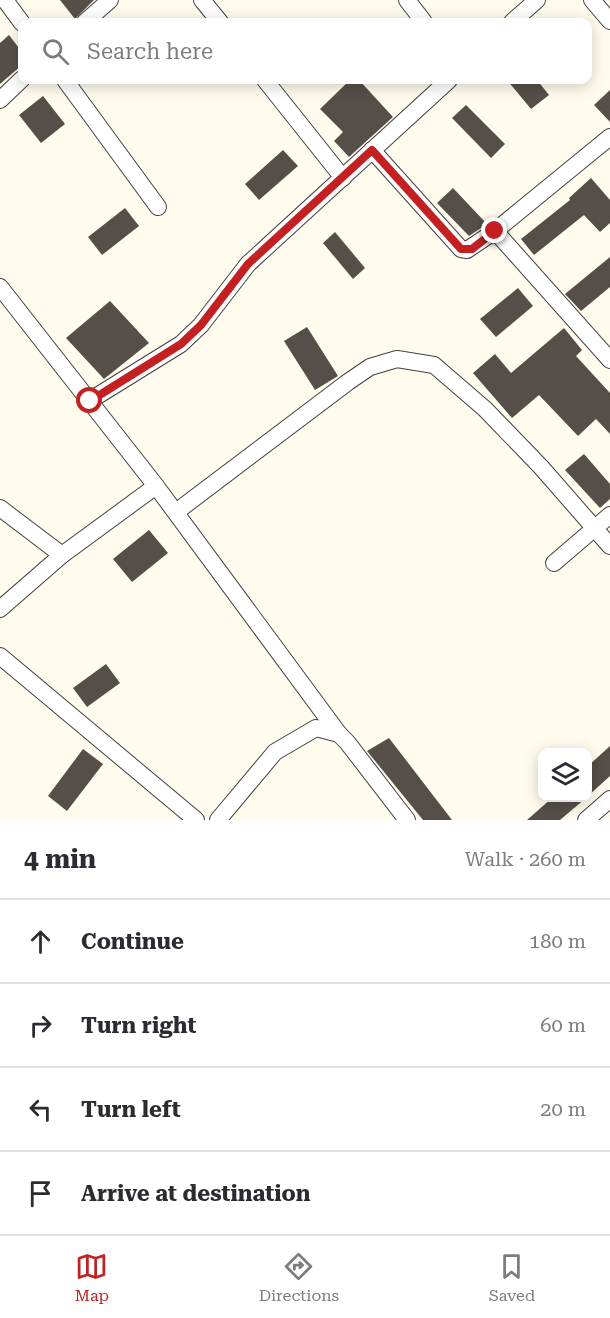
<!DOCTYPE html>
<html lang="en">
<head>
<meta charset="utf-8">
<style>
  :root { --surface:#fff; --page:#f7f7f7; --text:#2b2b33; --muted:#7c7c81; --line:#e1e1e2; --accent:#c22021 }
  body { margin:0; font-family:"Roboto Serif",serif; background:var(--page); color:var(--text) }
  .controls { position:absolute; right:18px; bottom:18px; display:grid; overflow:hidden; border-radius:12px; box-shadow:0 3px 15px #0003 }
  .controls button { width:54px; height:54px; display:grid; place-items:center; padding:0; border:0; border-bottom:2px solid var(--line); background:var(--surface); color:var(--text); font:30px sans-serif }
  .stop { position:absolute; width:18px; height:18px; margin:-14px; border:4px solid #c22021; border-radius:50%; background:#fff }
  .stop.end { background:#c22021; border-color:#fff; box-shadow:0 2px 6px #0008 }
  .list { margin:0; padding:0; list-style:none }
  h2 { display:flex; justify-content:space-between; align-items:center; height:78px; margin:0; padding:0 24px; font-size:26px }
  h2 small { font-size:20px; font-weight:400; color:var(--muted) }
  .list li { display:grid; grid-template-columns:39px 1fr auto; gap:18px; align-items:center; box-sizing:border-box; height:84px; padding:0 24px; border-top:2px solid var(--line) }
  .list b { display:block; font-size:22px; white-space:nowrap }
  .list em { font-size:20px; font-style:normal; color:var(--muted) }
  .icon { flex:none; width:33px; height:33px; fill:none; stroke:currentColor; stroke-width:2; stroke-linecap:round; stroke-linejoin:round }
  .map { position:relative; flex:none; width:610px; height:820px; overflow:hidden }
  .search { position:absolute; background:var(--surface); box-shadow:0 3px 15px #0003; left:18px; right:18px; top:18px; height:66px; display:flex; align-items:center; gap:15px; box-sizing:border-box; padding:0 21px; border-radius:12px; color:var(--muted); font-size:22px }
  .sheet { height:414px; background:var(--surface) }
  nav { display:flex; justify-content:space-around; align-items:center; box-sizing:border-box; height:84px; border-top:2px solid var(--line); background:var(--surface); font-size:16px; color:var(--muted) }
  nav a { display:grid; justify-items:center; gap:3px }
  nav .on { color:var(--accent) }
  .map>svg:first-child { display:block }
</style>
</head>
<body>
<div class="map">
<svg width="610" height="820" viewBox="0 0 610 820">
  <rect width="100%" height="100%" fill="#fffced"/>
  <g fill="#564f49">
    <path d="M 60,0 L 94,0 L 75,19 Z"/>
    <path d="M 9,35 L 22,52 L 22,65 L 0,84 L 0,43 Z"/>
    <path d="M 350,80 L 359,80 L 393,117 L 349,157 L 334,141 L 343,132 L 320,109 Z"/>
    <path d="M 507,80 L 537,80 L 549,95 L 531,109 Z"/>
    <path d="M 610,90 L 610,122 L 594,105 Z"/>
    <path d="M 43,96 L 65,124 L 41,143 L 19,115 Z"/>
    <path d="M 466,105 L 505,144 L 491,158 L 452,118 Z"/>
    <path d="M 283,150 L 298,166 L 259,200 L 245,184 Z"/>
    <path d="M 591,178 L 610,200 L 610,223 L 600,232 L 584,215 L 534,255 L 521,239 L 570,200 L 569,198 Z"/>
    <path d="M 453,188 L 487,224 L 469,236 L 437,203 Z"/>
    <path d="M 125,208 L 139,226 L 102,255 L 88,237 Z"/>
    <path d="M 335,232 L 365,268 L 353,279 L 323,243 Z"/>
    <path d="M 610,257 L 610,287 L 581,311 L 565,294 Z"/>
    <path d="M 518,288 L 533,306 L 496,337 L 480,319 Z"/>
    <path d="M 110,301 L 149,343 L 104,379 L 66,338 Z"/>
    <path d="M 307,327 L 338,376 L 315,390 L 284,341 Z"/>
    <path d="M 564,328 L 582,350 L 576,356 L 610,393 L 610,434 L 596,419 L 578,436 L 539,395 L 512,418 L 473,373 L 495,354 L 511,373 Z"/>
    <path d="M 584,454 L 610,484 L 610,499 L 600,508 L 565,470 Z"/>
    <path d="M 149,530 L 168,553 L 132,582 L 113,559 Z"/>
    <path d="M 106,664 L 120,683 L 87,707 L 73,688 Z"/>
    <path d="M 389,738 L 452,820 L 423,820 L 367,751 Z"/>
    <path d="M 610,746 L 610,776 L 588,796 L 588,766 Z"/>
    <path d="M 83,749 L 103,764 L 67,811 L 48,796 Z"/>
    <path d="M 552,798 L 586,798 L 560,820 L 527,820 Z"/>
  </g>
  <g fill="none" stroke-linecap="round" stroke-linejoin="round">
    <g stroke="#404040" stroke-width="18">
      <g id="street">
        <path d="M 5,0 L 22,23"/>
        <path d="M 202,0 L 220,22"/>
        <path d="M 407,0 L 424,22"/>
        <path d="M 592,0 L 610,21"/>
        <path d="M 85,22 L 110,0"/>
        <path d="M 512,22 L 537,0"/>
        <path d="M 65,80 L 158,207"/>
        <path d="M 265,80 L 343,178"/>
        <path d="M 0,100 L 22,79"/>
        <path d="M 372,150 L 461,249 L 467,250 L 495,231 L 610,137"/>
        <path d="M 495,231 L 610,360"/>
        <path d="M 0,287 L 156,486 L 339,734"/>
        <path d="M 89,401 L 181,344 L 201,325 L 248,264 L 449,80"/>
        <path d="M 0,508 L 62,555"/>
        <path d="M 176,512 L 348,382 L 370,367 L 397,359 L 434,365 L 485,409 L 541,467 L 610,546"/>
        <path d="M 554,563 L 610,515"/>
        <path d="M 0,609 L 62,555 L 156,486"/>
        <path d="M 0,656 L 196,820"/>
        <path d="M 218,820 L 275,752 L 316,728 L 339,734 L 347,742 L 407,820"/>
        <path d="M 586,820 L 610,799"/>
      </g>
    </g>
    <use href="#street" stroke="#fff" stroke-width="16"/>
  </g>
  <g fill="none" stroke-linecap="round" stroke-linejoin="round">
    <path stroke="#c22021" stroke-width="8" d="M 90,401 L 181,344 L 201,325 L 248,264 L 372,150 L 461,249 L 472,249 L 495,231"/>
  </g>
</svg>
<div class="controls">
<button><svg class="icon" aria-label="layers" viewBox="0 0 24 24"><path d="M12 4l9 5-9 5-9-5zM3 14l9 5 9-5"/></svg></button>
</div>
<div class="stop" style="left:90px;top:401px"></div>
<div class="stop end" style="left:495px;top:231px"></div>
<div class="search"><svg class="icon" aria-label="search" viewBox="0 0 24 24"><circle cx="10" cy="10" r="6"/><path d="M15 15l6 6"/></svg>Search here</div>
</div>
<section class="sheet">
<h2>4 min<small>Walk · 260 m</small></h2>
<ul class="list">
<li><svg class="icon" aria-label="ahead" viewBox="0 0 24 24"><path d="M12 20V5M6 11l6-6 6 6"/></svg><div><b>Continue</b></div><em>180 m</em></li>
<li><svg class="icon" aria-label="right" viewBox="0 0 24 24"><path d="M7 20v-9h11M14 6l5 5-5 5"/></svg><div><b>Turn right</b></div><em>60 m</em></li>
<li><svg class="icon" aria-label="left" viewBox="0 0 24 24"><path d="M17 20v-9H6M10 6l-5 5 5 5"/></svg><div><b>Turn left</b></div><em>20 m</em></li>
<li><svg class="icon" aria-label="arrive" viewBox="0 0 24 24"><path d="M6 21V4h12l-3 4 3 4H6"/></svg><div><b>Arrive at destination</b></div></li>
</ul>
</section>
<nav>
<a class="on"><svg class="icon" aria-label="map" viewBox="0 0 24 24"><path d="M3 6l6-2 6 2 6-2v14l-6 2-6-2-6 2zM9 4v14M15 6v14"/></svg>Map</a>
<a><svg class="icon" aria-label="directions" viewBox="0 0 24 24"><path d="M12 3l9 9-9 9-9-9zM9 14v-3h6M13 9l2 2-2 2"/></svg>Directions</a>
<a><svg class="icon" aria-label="saved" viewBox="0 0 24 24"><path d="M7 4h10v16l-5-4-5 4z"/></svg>Saved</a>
</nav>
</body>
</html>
